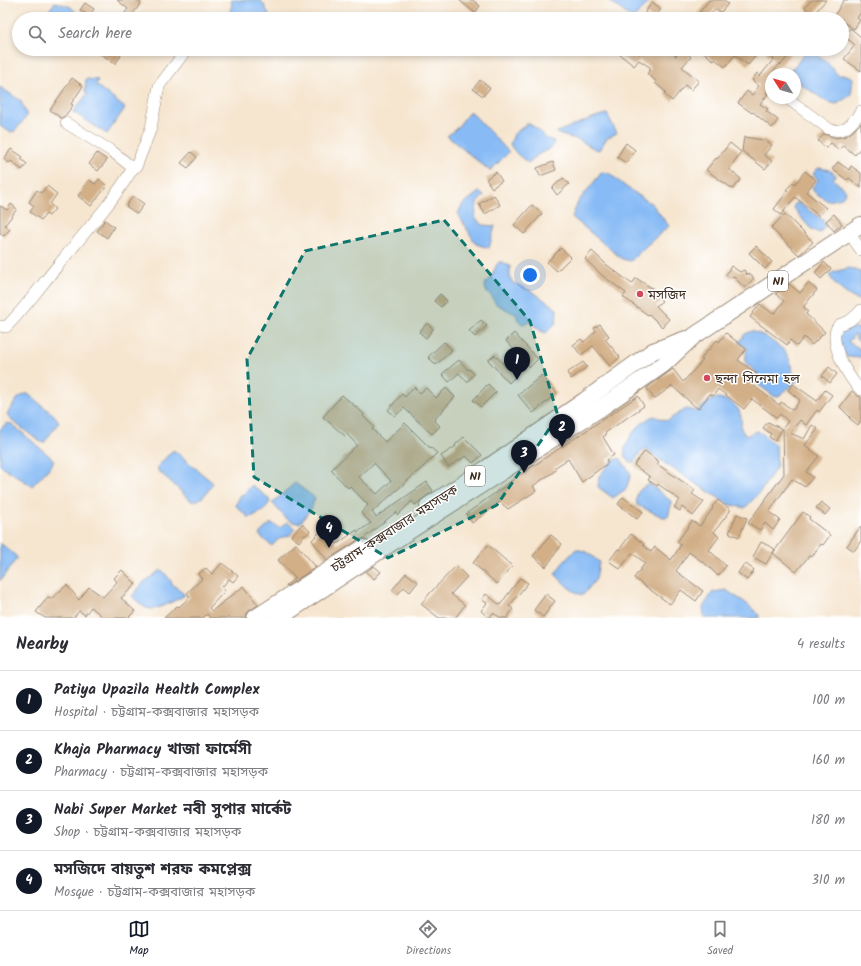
<!DOCTYPE html>
<html lang="en">
<head>
<meta charset="utf-8">
<style>
  :root { --surface:#fff; --page:#f2f2f3; --text:#2b2b33; --muted:#7c7c81; --line:#e1e1e2; --accent:#111827 }
  body { margin:0; font-family:Kalam,"Noto Sans Bengali",sans-serif; background:var(--page); color:var(--text) }
  .compass { position:absolute; left:765px; top:68px; width:36px; height:36px; border-radius:50%; background:var(--surface); box-shadow:0 2px 6px #0003; rotate:307deg }
  .you { position:absolute; left:530px; top:275px; width:14px; height:14px; margin:-10px; border:3px solid #fff; border-radius:50%; background:#1a73e8; box-shadow:0 0 0 6px #1a73e833 }
  .badge { display:grid; place-items:center; width:26px; height:26px; border-radius:50%; background:var(--accent); color:#fff; font-size:13px; font-weight:700 }
  .pin { position:absolute; translate:-50% -33px; filter:drop-shadow(0 1px 2px #0008) }
  .pin::after { content:''; position:absolute; top:21px; width:14px; height:12px; background:inherit; clip-path:polygon(0 0,100% 0,50% 100%) }
  .list { margin:0; padding:0; list-style:none }
  h2 { display:flex; justify-content:space-between; align-items:center; height:52px; margin:0; padding:0 16px; font-size:17px }
  h2 small { font-size:13px; font-weight:400; color:var(--muted) }
  .list li { display:grid; grid-template-columns:26px 1fr auto; gap:12px; align-items:center; box-sizing:border-box; height:60px; padding:0 16px; border-top:1px solid var(--line) }
  .list b { display:block; font-size:15px; white-space:nowrap }
  .list p { margin:0; font-size:13px; white-space:nowrap; color:var(--muted) }
  .list em { font-size:13px; font-style:normal; color:var(--muted) }
  .icon { flex:none; width:22px; height:22px; fill:none; stroke:currentColor; stroke-width:2; stroke-linecap:round; stroke-linejoin:round }
  .map { position:relative; flex:none; width:861px; height:618px; overflow:hidden }
  .search { position:absolute; background:var(--surface); box-shadow:0 2px 6px #0003; left:12px; right:12px; top:12px; height:44px; display:flex; align-items:center; gap:10px; box-sizing:border-box; padding:0 14px; border-radius:22px; color:var(--muted); font-size:15px }
  .sheet { height:292px; background:var(--surface) }
  nav { display:flex; justify-content:space-around; align-items:center; box-sizing:border-box; height:56px; border-top:1px solid var(--line); background:var(--surface); font-size:11px; color:var(--muted) }
  nav a { display:grid; justify-items:center; gap:2px }
  nav .on { color:var(--accent) }
  .map>svg:first-child { display:block }
</style>
</head>
<body>
<div class="map">
<svg width="861" height="618" viewBox="0 0 861 618">
  <rect width="100%" height="100%" fill="#fff"/>
  <filter id="ink" filterUnits="userSpaceOnUse"><feTurbulence type="fractalNoise" baseFrequency=".025" numOctaves="2"/><feDisplacementMap in="SourceGraphic" scale="8" xChannelSelector="R" yChannelSelector="G"/><feConvolveMatrix kernelMatrix="1 2 1 2 8 2 1 2 1" color-interpolation-filters="sRGB"/></filter>
  <filter id="wash" filterUnits="userSpaceOnUse"><feTurbulence type="fractalNoise" baseFrequency=".012" numOctaves="4" result="noise"/><feDisplacementMap in="SourceGraphic" scale="16" xChannelSelector="R" yChannelSelector="G"/><feGaussianBlur stdDeviation="0.9" result="paint"/><feColorMatrix in="noise" values="0 0 0 0 0 0 0 0 0 0 0 0 0 0 0 0 0 1.4 0 .05"/><feComposite in="paint" operator="in"/></filter>
  <g filter="url(#wash)">
    <rect width="100%" height="100%" fill="#f6e6d0"/>
    <g fill="#88bbf5" stroke="#62728a">
      <path d="M 231,0 L 259,0 L 263,3 L 269,15 L 266,19 L 223,19 L 229,15 L 232,4 Z"/>
      <path d="M 608,0 L 651,0 L 633,19 Z"/>
      <path d="M 55,2 L 71,7 L 82,19 L 43,19 Z"/>
      <path d="M 808,50 L 824,59 L 838,75 L 847,75 L 853,78 L 851,95 L 837,104 L 827,102 L 795,80 L 795,74 L 788,74 Z"/>
      <path d="M 86,79 L 98,80 L 96,85 L 125,108 L 107,134 L 73,112 L 87,94 L 85,91 Z"/>
      <path d="M 0,87 L 21,101 L 27,116 L 15,131 L 10,132 L 0,126 Z"/>
      <path d="M 470,111 L 509,152 L 490,171 L 447,136 L 456,129 Z"/>
      <path d="M 607,114 L 617,133 L 607,138 L 599,150 L 595,149 L 579,140 L 558,134 L 557,132 L 595,117 Z"/>
      <path d="M 528,123 L 536,128 L 547,139 L 554,141 L 551,148 L 539,154 L 528,163 L 517,154 L 510,145 L 514,134 Z"/>
      <path d="M 820,168 L 829,170 L 836,175 L 833,179 L 846,191 L 842,198 L 828,201 L 814,192 L 812,188 L 818,180 L 813,174 L 817,169 Z"/>
      <path d="M 602,172 L 609,173 L 626,187 L 652,204 L 669,226 L 647,245 L 631,261 L 622,259 L 572,217 L 578,202 Z"/>
      <path d="M 479,192 L 484,196 L 477,202 L 475,218 L 483,225 L 495,226 L 489,248 L 476,244 L 458,214 L 462,205 Z"/>
      <path d="M 797,202 L 824,221 L 825,226 L 820,233 C 809,231 800,215 793,207 Z"/>
      <path d="M 499,262 L 502,262 L 510,266 L 510,277 L 513,283 C 530,289 542,298 557,309 L 556,323 L 546,333 L 541,331 L 530,322 L 522,324 L 517,319 L 517,315 L 496,304 L 491,295 L 487,293 L 484,284 C 494,280 492,269 499,262 Z"/>
      <path d="M 849,268 L 861,272 L 861,301 C 848,297 836,287 829,275 L 834,272 Z"/>
      <path d="M 854,328 L 861,328 L 861,343 L 855,338 L 858,336 L 854,335 L 848,342 L 859,348 L 861,351 L 860,358 L 848,357 L 841,353 L 838,331 Z"/>
      <path d="M 752,331 L 765,336 L 785,351 L 790,361 L 792,370 L 797,381 C 788,386 784,395 775,397 L 756,383 L 754,381 L 758,374 L 745,362 L 747,348 L 739,342 L 745,334 Z"/>
      <path d="M 25,394 L 28,394 L 55,416 L 59,422 L 44,443 L 39,441 L 11,420 L 7,414 L 18,398 Z"/>
      <path d="M 718,398 C 737,402 743,411 741,429 L 746,436 L 757,431 L 764,435 L 776,446 L 777,466 L 761,491 L 745,508 L 728,504 L 667,465 L 646,449 L 640,453 L 634,462 L 630,462 L 625,458 C 625,455 624,451 625,448 C 629,435 642,420 654,416 L 667,421 L 686,409 L 696,411 C 705,406 707,400 718,398 Z"/>
      <path d="M 7,423 L 12,424 L 54,460 L 51,466 L 32,486 L 0,465 L 0,429 Z"/>
      <path d="M 172,451 L 175,451 L 213,483 C 208,491 202,502 191,501 L 169,480 L 158,471 L 158,466 Z"/>
      <path d="M 620,458 L 631,474 L 626,489 L 613,498 L 598,487 L 599,476 L 612,461 Z"/>
      <path d="M 295,483 L 315,498 L 311,509 L 300,523 C 286,524 281,511 272,503 Z"/>
      <path d="M 650,484 L 672,502 L 668,517 L 663,517 L 637,505 C 635,492 639,489 650,484 Z"/>
      <path d="M 252,485 L 268,498 L 270,502 L 263,511 L 249,518 L 236,506 L 239,498 Z"/>
      <path d="M 287,522 L 295,528 L 289,536 C 280,537 277,540 272,546 L 260,536 L 260,533 L 271,523 L 280,528 Z"/>
      <path d="M 0,543 L 15,555 L 17,558 L 0,581 Z"/>
      <path d="M 576,549 L 587,552 L 599,562 L 596,579 L 583,595 C 571,592 563,582 555,574 L 562,564 Z"/>
      <path d="M 161,570 L 163,571 L 171,581 L 171,583 L 185,595 C 179,599 157,610 150,609 C 143,608 137,601 132,596 L 144,582 Z"/>
      <path d="M 726,590 L 746,603 L 759,615 L 759,618 L 704,618 L 703,607 L 713,592 Z"/>
    </g>
    <g id="blocks">
      <g fill="#d2af86" fill-rule="evenodd">
        <path d="M 117,0 L 137,0 L 141,3 L 129,19 L 120,19 L 128,9 Z"/>
        <path d="M 459,0 L 473,0 L 480,6 L 475,13 Z"/>
        <path d="M 709,0 L 723,0 L 728,4 L 721,12 L 715,9 L 706,19 L 699,13 Z"/>
        <path d="M 811,0 L 826,0 L 813,15 L 805,8 Z"/>
        <path d="M 844,0 L 861,0 L 861,12 L 857,18 L 860,20 L 854,29 L 842,21 L 842,19 L 839,19 L 834,16 Z"/>
        <path d="M 652,2 L 661,9 L 653,19 L 645,13 Z"/>
        <path d="M 85,3 L 94,9 L 89,16 L 80,10 Z"/>
        <path d="M 850,28 L 861,37 L 861,71 L 844,59 L 855,45 L 844,36 Z"/>
        <path d="M 94,49 L 105,49 L 112,54 L 114,50 L 121,56 L 115,64 Z"/>
        <path d="M 613,49 L 634,49 L 640,54 L 644,49 L 663,49 L 666,52 L 668,50 L 676,56 L 681,49 L 692,49 L 688,54 L 691,57 L 682,67 L 699,81 L 691,90 L 685,85 L 672,101 L 664,94 L 666,92 L 655,83 L 656,81 L 647,74 L 651,68 L 639,60 L 634,66 Z"/>
        <path d="M 700,49 L 755,49 L 759,52 L 748,65 L 735,55 L 725,67 L 715,59 L 714,61 Z"/>
        <path d="M 769,49 L 784,49 L 790,54 L 781,65 L 780,64 L 771,74 L 767,81 L 771,84 L 771,86 L 766,93 L 768,94 L 760,104 L 768,109 L 766,111 L 778,120 L 772,128 L 753,112 L 752,113 L 738,103 L 747,91 L 752,95 L 759,86 L 752,80 L 757,73 L 760,76 L 774,59 L 766,53 Z"/>
        <path d="M 72,78 L 83,86 L 71,104 L 73,105 L 65,116 L 61,118 L 50,110 Z"/>
        <path d="M 480,80 L 490,88 L 483,96 L 473,89 Z"/>
        <path d="M 861,123 L 861,147 L 855,155 L 843,145 L 839,150 L 831,143 L 826,148 L 818,141 L 824,134 L 836,138 L 846,136 L 852,132 Z"/>
        <path d="M 744,137 L 763,140 L 764,139 L 772,145 L 764,155 L 772,161 L 765,169 L 742,151 Z"/>
        <path d="M 626,143 L 635,150 L 626,163 L 617,157 Z"/>
        <path d="M 730,143 L 741,152 L 729,169 L 741,179 L 733,189 L 706,170 L 716,158 L 717,159 Z"/>
        <path d="M 11,149 L 23,157 L 21,159 L 27,164 L 22,170 L 11,161 L 9,163 L 4,159 Z"/>
        <path d="M 191,152 L 197,157 L 188,168 L 181,163 Z"/>
        <path d="M 97,153 L 107,160 L 98,171 L 89,164 Z"/>
        <path d="M 553,162 L 556,170 L 540,176 L 537,168 Z"/>
        <path d="M 838,162 L 849,170 L 851,166 L 861,173 L 861,188 L 849,178 L 847,180 L 832,169 Z"/>
        <path d="M 805,171 L 816,180 L 806,192 L 826,208 L 819,216 L 795,197 L 781,215 L 774,209 L 788,191 L 786,190 L 793,182 L 795,184 Z"/>
        <path d="M 496,172 L 502,181 L 492,188 L 486,179 Z"/>
        <path d="M 563,178 L 569,184 L 557,195 L 552,188 Z"/>
        <path d="M 99,179 L 107,186 L 91,206 L 78,196 L 89,180 L 95,184 Z"/>
        <path d="M 47,186 L 57,194 L 50,204 L 55,209 L 49,216 L 46,214 L 41,220 L 30,212 L 34,206 L 29,202 L 37,190 L 41,193 Z"/>
        <path d="M 494,195 L 500,205 L 485,214 L 479,204 Z"/>
        <path d="M 133,196 L 144,204 L 137,214 L 126,206 Z"/>
        <path d="M 11,204 L 17,209 L 5,225 L 10,229 L 4,236 L 0,233 L 0,206 L 7,210 Z"/>
        <path d="M 532,205 L 542,214 L 524,234 L 514,225 Z"/>
        <path d="M 785,214 L 813,242 L 799,255 L 771,228 Z"/>
        <path d="M 834,214 L 842,224 L 834,231 L 826,221 Z"/>
        <path d="M 105,220 L 114,227 L 107,238 L 97,231 Z"/>
        <path d="M 756,246 L 772,262 L 765,269 L 749,253 Z"/>
        <path d="M 561,248 L 571,257 L 557,271 L 547,262 Z"/>
        <path d="M 592,251 L 607,265 L 632,284 L 636,278 L 656,291 L 655,294 L 662,301 L 656,306 L 669,319 L 662,327 L 649,314 L 648,315 L 623,297 L 626,293 L 603,276 L 585,259 Z"/>
        <path d="M 824,262 L 831,269 L 821,279 L 815,273 Z"/>
        <path d="M 731,266 L 740,272 L 744,270 L 747,275 L 748,273 L 754,278 L 745,288 L 733,276 L 731,278 L 726,275 Z"/>
        <path d="M 808,283 L 817,290 L 804,306 L 804,308 L 808,311 L 806,314 L 825,332 L 812,345 L 804,337 L 797,346 L 790,340 L 787,345 L 750,317 L 760,304 L 772,313 L 773,312 L 775,313 L 784,301 L 776,294 L 780,290 L 789,284 L 800,293 Z"/>
        <path d="M 440,294 L 447,301 L 441,307 L 434,301 Z"/>
        <path d="M 481,320 L 487,326 L 475,337 L 469,331 Z"/>
        <path d="M 427,323 L 433,329 L 426,338 L 419,332 Z"/>
        <path d="M 600,324 L 609,336 L 605,339 L 620,357 L 610,366 L 593,346 L 581,355 L 573,345 L 581,339 L 584,342 L 596,331 L 594,328 Z"/>
        <path d="M 514,333 L 538,359 L 530,367 L 524,361 L 513,375 L 515,377 L 509,383 L 488,360 L 495,355 L 507,368 L 518,354 L 506,341 Z"/>
        <path d="M 726,333 L 746,349 L 738,360 L 757,374 L 750,383 L 779,405 L 781,402 L 793,410 L 800,400 L 788,390 L 793,384 L 817,401 L 825,390 L 832,395 L 819,412 L 817,410 L 806,425 L 800,420 L 790,433 L 804,439 L 812,425 L 818,429 L 805,445 L 819,456 L 806,472 L 813,477 L 805,487 L 792,479 L 769,512 L 780,520 L 773,530 L 765,523 L 760,530 L 748,523 L 784,474 L 783,428 L 788,421 L 780,414 L 777,418 L 752,399 L 744,409 L 718,389 L 713,396 L 710,394 L 698,409 L 672,386 L 654,399 L 647,388 L 673,369 L 683,382 L 703,360 L 701,359 L 708,349 L 709,350 L 717,340 L 719,342 Z"/>
        <path d="M 444,342 L 452,350 L 436,365 L 428,357 Z"/>
        <path d="M 459,360 L 468,370 L 469,369 L 474,374 L 467,382 L 459,373 L 449,382 L 442,374 Z"/>
        <path d="M 583,362 L 587,367 L 571,379 L 567,373 Z"/>
        <path d="M 829,367 L 837,374 L 830,383 L 822,376 Z"/>
        <path d="M 542,375 L 557,393 L 533,413 L 518,395 Z"/>
        <path d="M 488,384 L 496,392 L 481,407 L 473,400 Z"/>
        <path d="M 414,387 L 420,393 L 426,388 L 436,398 L 446,388 L 455,397 L 434,420 L 440,426 L 432,434 L 404,408 L 395,416 L 388,410 L 402,394 L 405,397 Z"/>
        <path d="M 852,391 L 856,395 L 861,397 L 861,421 L 858,425 L 849,418 L 850,417 L 840,407 Z"/>
        <path d="M 342,395 L 364,414 L 363,416 L 374,427 L 372,429 L 385,442 L 405,423 L 429,447 L 430,447 L 437,453 L 424,466 L 372,512 L 376,517 L 427,482 L 433,491 L 415,505 L 412,501 L 398,515 L 396,512 L 363,539 L 358,540 L 327,560 L 312,540 L 323,529 L 337,544 L 357,530 L 358,532 L 371,523 L 361,513 L 368,505 L 350,486 L 348,488 L 331,470 L 357,445 L 347,434 L 345,436 L 323,417 ZM 374,463 L 391,481 L 377,494 L 359,477 Z"/>
        <path d="M 638,396 L 644,406 L 605,433 L 606,435 L 603,437 L 614,455 L 606,460 L 608,463 L 582,482 L 568,459 L 554,468 L 556,470 L 533,486 L 536,491 L 508,509 L 500,502 L 472,523 L 466,514 L 524,472 Z"/>
        <path d="M 768,422 L 782,429 L 775,441 L 769,437 L 771,434 L 763,428 Z"/>
        <path d="M 464,437 L 482,455 L 473,463 L 466,456 L 448,467 L 441,456 L 456,446 L 455,445 Z"/>
        <path d="M 645,451 L 659,462 L 657,464 L 695,490 L 692,494 L 704,502 L 693,516 L 682,507 L 680,511 L 674,507 L 680,500 L 658,484 L 657,486 L 648,480 L 650,477 L 634,465 Z"/>
        <path d="M 623,497 L 643,512 L 637,519 L 618,504 Z"/>
        <path d="M 718,500 L 730,509 L 730,511 L 714,532 L 719,537 L 709,550 L 726,566 L 718,576 L 708,566 L 689,552 L 676,571 L 703,591 L 696,601 L 681,590 L 670,604 L 642,584 L 634,578 L 645,563 L 632,553 L 620,569 L 609,561 L 618,549 L 619,550 L 631,534 L 644,544 L 643,545 L 651,552 L 655,547 L 671,560 L 681,545 L 677,542 L 692,521 L 700,526 L 713,508 L 712,507 Z"/>
        <path d="M 821,502 L 830,509 L 825,515 L 816,508 Z"/>
        <path d="M 803,512 L 810,517 L 809,519 L 830,535 L 823,545 L 821,544 L 812,557 L 809,556 L 796,572 L 773,553 Z"/>
        <path d="M 737,514 L 747,518 L 739,537 L 729,533 Z"/>
        <path d="M 302,524 L 310,531 L 305,536 L 304,535 L 299,542 L 291,536 Z"/>
        <path d="M 861,526 L 861,541 L 854,551 L 847,546 Z"/>
        <path d="M 551,535 L 562,544 L 546,567 L 533,556 Z"/>
        <path d="M 761,542 L 775,549 L 766,564 L 753,557 Z"/>
        <path d="M 296,544 L 316,567 L 287,586 L 286,585 L 295,578 L 278,560 Z"/>
        <path d="M 488,545 L 512,566 L 497,584 L 473,563 Z"/>
        <path d="M 222,563 L 238,576 L 233,582 L 229,579 L 222,587 L 225,591 L 209,608 L 212,611 L 244,586 L 258,605 L 250,610 L 247,613 L 246,618 L 210,618 L 207,614 L 203,618 L 164,618 L 177,606 L 179,607 L 190,597 L 187,593 L 202,579 L 198,574 L 206,568 L 212,574 Z"/>
        <path d="M 744,564 L 746,564 L 754,570 L 747,580 L 738,573 Z"/>
        <path d="M 374,566 L 381,572 L 374,579 L 366,572 Z"/>
        <path d="M 456,566 L 467,577 L 451,594 L 465,605 L 455,618 L 439,618 L 421,604 L 430,593 Z"/>
        <path d="M 122,570 L 136,584 L 121,598 L 135,611 L 128,618 L 104,618 L 91,607 L 85,615 L 79,611 L 73,618 L 45,618 L 36,612 L 48,597 L 51,599 L 67,585 L 79,600 L 89,587 L 103,597 L 117,582 L 114,578 Z"/>
        <path d="M 406,573 L 418,582 L 410,592 L 404,587 L 398,594 L 392,590 Z"/>
        <path d="M 520,578 L 528,583 L 509,606 L 513,609 L 507,618 L 501,618 L 493,613 L 489,618 L 481,611 L 487,603 L 482,600 L 486,594 L 500,605 Z"/>
        <path d="M 546,594 L 555,601 L 543,617 L 534,610 Z"/>
      </g>
    </g>
  </g>
  <g filter="url(#ink)">
    <use href="#blocks" fill-opacity="0" stroke="#988877" stroke-width="1"/>
    <g fill="none" stroke-linecap="round" stroke-linejoin="round">
      <g stroke="#988877" stroke-width="12">
        <g id="minor">
          <path d="M 787,98 L 829,129 C 844,135 853,123 861,111"/>
          <path d="M 66,123 L 113,152 L 133,168 L 136,167 L 151,128 L 159,86 L 187,49"/>
          <path d="M 849,233 L 861,250"/>
          <path d="M 861,310 C 858,314 853,318 849,321 C 846,323 841,323 838,326 C 827,341 849,380 861,390"/>
          <path d="M 0,326 L 6,327 C 26,307 42,284 60,263 C 85,232 113,202 133,168"/>
        </g>
      </g>
      <g stroke="#988877" stroke-width="18">
        <g id="highway">
          <path d="M 428,506 L 484,470 L 584,401 L 653,351 L 686,339"/>
          <path d="M 255,618 L 363,548"/>
          <path d="M 279,618 L 403,535 L 601,408 L 664,364 L 694,336 L 861,225"/>
        </g>
      </g>
      <use href="#minor" stroke="#fff" stroke-width="11"/>
      <use href="#highway" stroke="#fff" stroke-width="16"/>
    </g>
  </g>
  <path fill="#0f766e" fill-opacity="0.2" stroke="#0f766e" stroke-width="3" stroke-dasharray="8 5" stroke-linejoin="round" d="M 444,220 L 530,321 L 558,416 L 497,505 L 388,558 L 254,477 L 247,359 L 305,251 Z"/>
  <g fill="#d1495b" stroke="#fff" stroke-width="1.5">
    <circle cx="640" cy="294" r="4"/>
    <circle cx="707" cy="378" r="4"/>
  </g>
  <g text-anchor="middle" stroke-width="3" stroke-linejoin="round" paint-order="stroke">
    <g fill="#fff" stroke="#766a62" stroke-width="1">
      <rect x="768" y="271" width="20" height="20" rx="3"/>
      <rect x="465" y="466" width="20" height="20" rx="3"/>
    </g>
    <g font-size="12" font-weight="bold" fill="#3b2a1e">
      <text x="778" y="285">N1</text>
      <text x="475" y="480">N1</text>
    </g>
    <g font-size="13" fill="#3b2a1e" stroke="#fff" text-anchor="start">
      <text x="648" y="299">মসজিদ</text>
      <text x="715" y="383">ছন্দা সিনেমা হল</text>
    </g>
    <g font-size="13" fill="#3b2a1e" stroke="#fff">
      <text transform="translate(394 528) rotate(-33)" y="5">চট্টগ্রাম-কক্সবাজার মহাসড়ক</text>
    </g>
  </g>
</svg>
<svg class="compass" viewBox="-18 -18 36 36"><path d="M0-13l5 13h-10z" fill="#e53935"/><path d="M0 13l5-13h-10z" fill="#7c7c81"/></svg>
<div class="you"></div>
<div class="pin badge" style="left:517px;top:380px">1</div>
<div class="pin badge" style="left:562px;top:447px">2</div>
<div class="pin badge" style="left:524px;top:473px">3</div>
<div class="pin badge" style="left:329px;top:548px">4</div>
<div class="search"><svg class="icon" aria-label="search" viewBox="0 0 24 24"><circle cx="10" cy="10" r="6"/><path d="M15 15l6 6"/></svg>Search here</div>
</div>
<section class="sheet">
<h2>Nearby<small>4 results</small></h2>
<ul class="list">
<li><span class="badge">1</span><div><b>Patiya Upazila Health Complex</b><p>Hospital · চট্টগ্রাম-কক্সবাজার মহাসড়ক</p></div><em>100 m</em></li>
<li><span class="badge">2</span><div><b>Khaja Pharmacy খাজা ফার্মেসী</b><p>Pharmacy · চট্টগ্রাম-কক্সবাজার মহাসড়ক</p></div><em>160 m</em></li>
<li><span class="badge">3</span><div><b>Nabi Super Market নবী সুপার মার্কেট</b><p>Shop · চট্টগ্রাম-কক্সবাজার মহাসড়ক</p></div><em>180 m</em></li>
<li><span class="badge">4</span><div><b>মসজিদে বায়তুশ শরফ কমপ্লেক্স</b><p>Mosque · চট্টগ্রাম-কক্সবাজার মহাসড়ক</p></div><em>310 m</em></li>
</ul>
</section>
<nav>
<a class="on"><svg class="icon" aria-label="map" viewBox="0 0 24 24"><path d="M3 6l6-2 6 2 6-2v14l-6 2-6-2-6 2zM9 4v14M15 6v14"/></svg>Map</a>
<a><svg class="icon" aria-label="directions" viewBox="0 0 24 24"><path d="M12 3l9 9-9 9-9-9zM9 14v-3h6M13 9l2 2-2 2"/></svg>Directions</a>
<a><svg class="icon" aria-label="saved" viewBox="0 0 24 24"><path d="M7 4h10v16l-5-4-5 4z"/></svg>Saved</a>
</nav>
</body>
</html>
